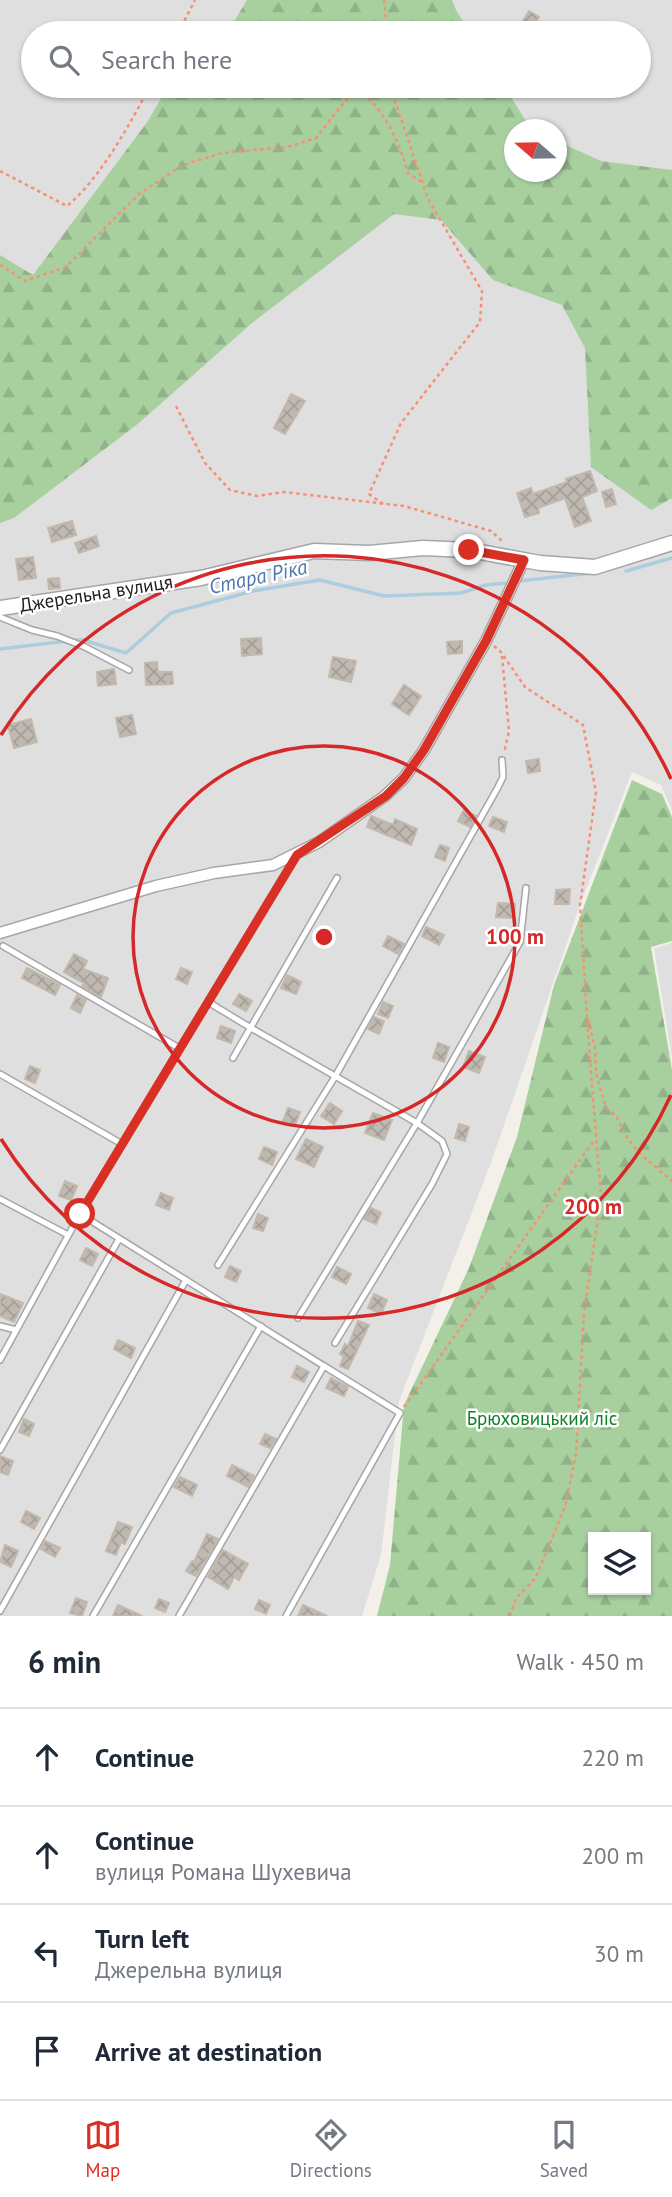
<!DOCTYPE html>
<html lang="en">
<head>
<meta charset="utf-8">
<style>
  :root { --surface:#fff; --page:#f2f2f3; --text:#1f2937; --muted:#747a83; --line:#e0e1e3; --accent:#d93025 }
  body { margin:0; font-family:"PT Sans",sans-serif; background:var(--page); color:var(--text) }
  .controls { position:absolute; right:21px; bottom:21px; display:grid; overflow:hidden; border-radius:0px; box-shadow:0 2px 5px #0004 }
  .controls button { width:63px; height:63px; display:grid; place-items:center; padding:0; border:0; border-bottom:2px solid var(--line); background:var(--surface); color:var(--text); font:35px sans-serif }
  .compass { position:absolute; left:504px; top:119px; width:63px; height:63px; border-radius:50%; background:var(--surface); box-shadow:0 2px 5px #0004; rotate:290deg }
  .stop { position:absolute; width:21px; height:21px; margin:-16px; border:5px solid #d93025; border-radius:50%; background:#fff }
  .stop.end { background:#d93025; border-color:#fff; box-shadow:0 2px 7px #0008 }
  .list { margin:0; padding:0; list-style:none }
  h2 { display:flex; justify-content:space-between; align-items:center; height:91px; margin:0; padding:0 28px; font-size:30px }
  h2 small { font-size:23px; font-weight:400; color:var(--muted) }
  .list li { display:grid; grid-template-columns:46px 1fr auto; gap:21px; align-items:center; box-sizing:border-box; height:98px; padding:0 28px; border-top:2px solid var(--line) }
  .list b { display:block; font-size:26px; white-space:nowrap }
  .list p { margin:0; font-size:23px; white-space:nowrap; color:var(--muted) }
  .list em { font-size:23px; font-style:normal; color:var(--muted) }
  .icon { flex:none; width:38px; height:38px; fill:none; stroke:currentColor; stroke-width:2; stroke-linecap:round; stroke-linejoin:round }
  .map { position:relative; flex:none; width:672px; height:1616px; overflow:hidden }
  .search { position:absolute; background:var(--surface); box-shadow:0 2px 5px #0004; left:21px; right:21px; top:21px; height:77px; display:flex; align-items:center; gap:18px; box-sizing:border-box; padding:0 24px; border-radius:38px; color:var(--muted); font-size:26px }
  .sheet { height:483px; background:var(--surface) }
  nav { display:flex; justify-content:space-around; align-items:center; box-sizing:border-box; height:98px; border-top:2px solid var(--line); background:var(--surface); font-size:19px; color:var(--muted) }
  nav a { display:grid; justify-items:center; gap:4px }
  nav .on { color:var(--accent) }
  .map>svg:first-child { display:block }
</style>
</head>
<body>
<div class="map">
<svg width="672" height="1616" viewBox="0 0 672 1616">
  <defs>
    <pattern id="forest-firs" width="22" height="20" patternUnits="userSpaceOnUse" patternTransform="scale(1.75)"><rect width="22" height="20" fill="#a8d09f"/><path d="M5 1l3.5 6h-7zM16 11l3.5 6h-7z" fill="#90b289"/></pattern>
    <pattern id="building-cross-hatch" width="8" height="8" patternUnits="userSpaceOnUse" patternTransform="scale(1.75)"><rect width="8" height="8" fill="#bfb9b2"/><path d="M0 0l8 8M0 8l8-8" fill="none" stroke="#a49f99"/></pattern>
  </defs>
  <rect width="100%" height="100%" fill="#f2f0e9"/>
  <g fill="#e0dfdf" fill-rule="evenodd">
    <path d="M 0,0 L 672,0 L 672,811 L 661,785 L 632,772 L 580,905 L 492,1160 L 399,1401 L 381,1555 L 362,1616 L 0,1616 ZM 33,33 L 639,33 L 639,86 L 33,86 ZM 514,130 L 556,130 L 556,172 L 514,172 Z"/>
    <path d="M 672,943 L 672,1059 L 654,948 Z"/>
  </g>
  <g fill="url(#forest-firs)" fill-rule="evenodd">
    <path d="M 247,0 L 452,0 L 456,10 L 470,33 L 227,33 Z"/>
    <path d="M 168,86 L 504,86 L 531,129 L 514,130 L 514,172 L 556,172 L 557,141 L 601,161 L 672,170 L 672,498 L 651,510 L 591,467 L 585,348 L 562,305 L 493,280 L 441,220 L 394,214 L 252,323 L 139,423 L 14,518 L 0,523 L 0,255 L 33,275 L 148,121 Z"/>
    <path d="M 632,780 L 662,794 L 672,817 L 672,941 L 651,947 L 672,1070 L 672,1616 L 377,1616 L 390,1565 L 404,1405 L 469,1268 L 517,1137 L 554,985 ZM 646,1537 L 646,1590 L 593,1590 L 593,1537 Z"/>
  </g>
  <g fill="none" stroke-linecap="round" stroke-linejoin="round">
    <g stroke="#abcdde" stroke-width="3.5">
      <path d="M 626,571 L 672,558"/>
      <path d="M 519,581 L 592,573"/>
      <path d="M 74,640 L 83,640 L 126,653 L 171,613 L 253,591 L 320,580 L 384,596 L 461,593 L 486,585 L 506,583"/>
      <path d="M 0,649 L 67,641"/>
    </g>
  </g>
  <g fill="url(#building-cross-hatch)" stroke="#c3b8ac" stroke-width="2">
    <path d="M 529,11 L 539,17 L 531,30 L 521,24 Z"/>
    <path d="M 291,394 L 305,401 L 285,434 L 274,428 Z"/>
    <path d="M 590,471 L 597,491 L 582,497 L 591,521 L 575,527 L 565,498 L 538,508 L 539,513 L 525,517 L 517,493 L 531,488 L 533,494 L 567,482 L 566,479 Z"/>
    <path d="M 612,489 L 616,504 L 606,507 L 602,492 Z"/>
    <path d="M 72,521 L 76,535 L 52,542 L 48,528 Z"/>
    <path d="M 96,536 L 99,546 L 79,553 L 75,543 Z"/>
    <path d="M 33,557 L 36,578 L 19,580 L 16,559 Z"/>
    <path d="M 59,578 L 60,588 L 49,589 L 48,579 Z"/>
    <path d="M 261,638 L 262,654 L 242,656 L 241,639 Z"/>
    <path d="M 462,641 L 462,653 L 448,654 L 447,642 Z"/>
    <path d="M 333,657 L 356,661 L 351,682 L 329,677 Z"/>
    <path d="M 157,662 L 158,672 L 172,672 L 173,684 L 146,685 L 145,663 Z"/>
    <path d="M 114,669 L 116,684 L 98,686 L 97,672 Z"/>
    <path d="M 404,685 L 421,696 L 409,715 L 392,704 Z"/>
    <path d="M 132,715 L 136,734 L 120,737 L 116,718 Z"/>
    <path d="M 31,719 L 37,742 L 14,748 L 8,725 Z"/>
    <path d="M 539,759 L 540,771 L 528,773 L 526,761 Z"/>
    <path d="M 464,810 L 476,816 L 470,827 L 458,821 Z"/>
    <path d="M 371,816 L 393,825 L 395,819 L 417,829 L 411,845 L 367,827 Z"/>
    <path d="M 493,817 L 507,822 L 504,832 L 489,826 Z"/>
    <path d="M 440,845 L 449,848 L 445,861 L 435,857 Z"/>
    <path d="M 570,889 L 569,904 L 555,904 L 556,890 Z"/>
    <path d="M 498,903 L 515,904 L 514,918 L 496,917 Z"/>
    <path d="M 426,927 L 444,935 L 439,945 L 422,936 Z"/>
    <path d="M 388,936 L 404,944 L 398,954 L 383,946 Z"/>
    <path d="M 74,954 L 87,961 L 83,969 L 108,978 L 101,997 L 82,986 L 84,983 L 64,972 Z"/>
    <path d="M 27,968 L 60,985 L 55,995 L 22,978 Z"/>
    <path d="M 181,968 L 192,972 L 187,984 L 176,979 Z"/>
    <path d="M 287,975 L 301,982 L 296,994 L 281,988 Z"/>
    <path d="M 239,994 L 252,1001 L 246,1011 L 233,1004 Z"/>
    <path d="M 77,995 L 86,1000 L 80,1013 L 71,1008 Z"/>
    <path d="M 383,1002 L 393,1006 L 388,1018 L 378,1014 Z"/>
    <path d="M 374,1017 L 384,1021 L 379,1034 L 368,1029 Z"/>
    <path d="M 221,1026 L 235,1031 L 231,1043 L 217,1038 Z"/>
    <path d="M 438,1043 L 449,1047 L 444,1062 L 433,1058 Z"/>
    <path d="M 469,1051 L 485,1057 L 479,1073 L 463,1067 Z"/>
    <path d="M 30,1066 L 40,1070 L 35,1083 L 25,1079 Z"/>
    <path d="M 330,1103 L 342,1111 L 334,1124 L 321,1116 Z"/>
    <path d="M 288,1108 L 300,1112 L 295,1125 L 283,1121 Z"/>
    <path d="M 373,1113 L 392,1120 L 384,1140 L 365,1133 Z"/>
    <path d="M 459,1124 L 469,1127 L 465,1141 L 455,1138 Z"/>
    <path d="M 306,1139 L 323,1147 L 314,1167 L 296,1159 Z"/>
    <path d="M 264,1147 L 277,1152 L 272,1165 L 259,1159 Z"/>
    <path d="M 65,1181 L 77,1186 L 71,1200 L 59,1196 Z"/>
    <path d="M 161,1193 L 173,1198 L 169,1210 L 156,1205 Z"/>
    <path d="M 371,1208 L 381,1213 L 376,1224 L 364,1219 Z"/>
    <path d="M 258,1214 L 268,1218 L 263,1231 L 253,1228 Z"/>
    <path d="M 86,1248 L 98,1254 L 92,1266 L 80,1260 Z"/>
    <path d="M 230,1266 L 241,1271 L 236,1282 L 225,1277 Z"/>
    <path d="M 337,1267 L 351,1274 L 346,1284 L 332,1277 Z"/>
    <path d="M 0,1294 L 23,1303 L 14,1322 L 0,1316 Z"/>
    <path d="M 374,1294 L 387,1300 L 381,1314 L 368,1308 Z"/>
    <path d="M 358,1321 L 369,1325 L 348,1369 L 340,1366 L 344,1356 L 340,1354 L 345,1344 L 348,1346 Z"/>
    <path d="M 118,1340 L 135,1348 L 131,1358 L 114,1349 Z"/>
    <path d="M 297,1366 L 309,1372 L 304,1382 L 292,1377 Z"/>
    <path d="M 331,1378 L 348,1387 L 344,1396 L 326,1388 Z"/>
    <path d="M 24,1419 L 34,1424 L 29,1436 L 19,1432 Z"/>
    <path d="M 265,1434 L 276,1439 L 270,1448 L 260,1444 Z"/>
    <path d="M 0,1456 L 13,1461 L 8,1475 L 0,1472 Z"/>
    <path d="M 232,1465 L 254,1476 L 248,1487 L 227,1476 Z"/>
    <path d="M 180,1477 L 197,1485 L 192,1496 L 174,1487 Z"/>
    <path d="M 26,1511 L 40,1518 L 34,1529 L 21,1522 Z"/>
    <path d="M 118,1522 L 132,1527 L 125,1544 L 121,1542 L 116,1555 L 106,1551 Z"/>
    <path d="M 207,1534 L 218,1539 L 196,1576 L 186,1571 L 192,1561 L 194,1562 Z"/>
    <path d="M 45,1541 L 60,1548 L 55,1557 L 41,1549 Z"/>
    <path d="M 5,1545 L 18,1551 L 11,1567 L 0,1562 Z"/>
    <path d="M 223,1550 L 248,1564 L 239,1580 L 234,1577 L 228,1589 L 208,1577 Z"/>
    <path d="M 76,1598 L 87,1602 L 82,1616 L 70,1613 Z"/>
    <path d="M 159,1599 L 169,1603 L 165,1612 L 155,1608 Z"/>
    <path d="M 259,1600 L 270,1605 L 266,1614 L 255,1609 Z"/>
    <path d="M 118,1605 L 142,1616 L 113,1616 Z"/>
    <path d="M 303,1605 L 327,1616 L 298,1616 Z"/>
  </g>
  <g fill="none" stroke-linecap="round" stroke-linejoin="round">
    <g stroke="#a6a6a6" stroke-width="8">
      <g id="service">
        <path d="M 0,617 L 32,630 L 57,636 L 85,647 L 129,670"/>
        <path d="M 3,946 L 179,1048"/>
        <path d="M 209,999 L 213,1005 L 251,1028 L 417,1123 L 442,1141 L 447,1154 L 432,1184 L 335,1343"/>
        <path d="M 233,1058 L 337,878"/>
        <path d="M 0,1074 L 122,1144"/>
        <path d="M 0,1199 L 68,1235"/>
        <path d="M 80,1214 L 324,1366 L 179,1616"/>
        <path d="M 218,1265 L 336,1075 L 497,789 L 503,777 L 502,760"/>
        <path d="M 298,1318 L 417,1123 L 520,942 L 526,888"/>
        <path d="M 0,1326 L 16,1330"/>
        <path d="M 0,1360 L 80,1214 L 295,857"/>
        <path d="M 0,1450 L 119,1239"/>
        <path d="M 0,1611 L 186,1280"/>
        <path d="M 93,1616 L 261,1326"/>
        <path d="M 286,1616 L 400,1413 L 324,1366"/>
      </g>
    </g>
    <g stroke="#a6a6a6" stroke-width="13">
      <path id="minor" d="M 0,933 L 156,886 L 214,873 L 273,865 L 319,842 L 385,796 L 404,778 L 424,750 L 486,641 L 524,560"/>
    </g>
    <g stroke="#a6a6a6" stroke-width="17">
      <path id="tertiary" d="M 0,608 L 201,578 L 314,551 L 369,553 L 423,548 L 469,550 L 540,563 L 595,567 L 672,543"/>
    </g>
    <g stroke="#f69075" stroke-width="2.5" stroke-dasharray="3.5 3.5" stroke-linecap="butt">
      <path d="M 384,0 L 387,33"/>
      <path d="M 178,33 L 195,0"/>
      <path d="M 0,171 L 67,206 C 100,179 130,124 150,86"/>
      <path d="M 0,265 L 25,281 L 66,267 L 139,194 L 183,165 L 222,153 L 287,147 L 316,138 L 350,95 L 360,92 C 385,109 400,144 408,173 L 422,182"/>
      <path d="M 176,406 L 205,463 L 230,490 L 257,496 L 284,492 L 404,506 L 491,531 L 503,542"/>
      <path d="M 383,504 L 369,494 L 401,423 L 480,322 L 482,291 L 428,199 L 393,95 L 392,86"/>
      <path d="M 494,646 L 501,652 L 525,687 L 583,725 L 596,792 L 580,905 L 589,1048 L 601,1197 L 584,1313 L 576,1454 L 565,1507 L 535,1579 L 516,1598 L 510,1616"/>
      <path d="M 502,656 L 509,731 L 504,753"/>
      <path d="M 588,1019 L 595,1048 L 596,1073 L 606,1108 L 617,1117 L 624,1133 L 639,1153 L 672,1181"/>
      <path d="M 404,1407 L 595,1139"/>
    </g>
    <use href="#service" stroke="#fff" stroke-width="5"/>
    <use href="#minor" stroke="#fff" stroke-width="10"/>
    <use href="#tertiary" stroke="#fff" stroke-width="14"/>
  </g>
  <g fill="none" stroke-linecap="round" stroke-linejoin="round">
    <path stroke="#d93025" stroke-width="9" d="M 80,1214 L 297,855 L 386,796 L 404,778 L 424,750 L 486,641 L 524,560 L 469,550"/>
  </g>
  <g fill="none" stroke="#d62828" stroke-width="3.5">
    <circle cx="324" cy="937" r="191"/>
    <path d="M671 1095A381 381 0 0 1 1 1139M1 735A381 381 0 0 1 671 779"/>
  </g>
  <g text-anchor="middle" stroke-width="5" stroke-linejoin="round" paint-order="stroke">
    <g font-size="19" fill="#222" stroke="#fff">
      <text transform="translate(96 593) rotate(-9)" y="7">Джерельна вулиця</text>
    </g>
    <g font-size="19" fill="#0f8125" stroke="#fff">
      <text x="542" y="1425">Брюховицький ліс</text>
    </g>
    <g font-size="21" font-style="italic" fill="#5076b0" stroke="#fff">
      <text transform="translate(258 577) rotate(-12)" y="7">Стара Ріка</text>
    </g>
  </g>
  <circle cx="324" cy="937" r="10" fill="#d62828" stroke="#fff" stroke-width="3.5"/>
  <g font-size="21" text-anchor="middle" font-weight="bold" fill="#d62828" stroke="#fff" stroke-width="5" stroke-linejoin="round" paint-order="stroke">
    <text x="515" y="944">100 m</text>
    <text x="593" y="1214">200 m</text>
  </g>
</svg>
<div class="controls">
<button><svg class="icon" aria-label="layers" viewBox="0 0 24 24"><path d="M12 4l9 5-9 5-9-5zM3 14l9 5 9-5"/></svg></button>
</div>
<svg class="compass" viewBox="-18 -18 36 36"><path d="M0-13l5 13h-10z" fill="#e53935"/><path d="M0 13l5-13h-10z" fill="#747a83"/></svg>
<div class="stop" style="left:80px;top:1214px"></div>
<div class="stop end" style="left:469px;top:550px"></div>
<div class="search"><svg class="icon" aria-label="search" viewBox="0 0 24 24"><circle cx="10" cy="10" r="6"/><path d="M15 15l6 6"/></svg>Search here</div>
</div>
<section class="sheet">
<h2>6 min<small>Walk · 450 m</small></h2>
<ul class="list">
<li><svg class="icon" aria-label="ahead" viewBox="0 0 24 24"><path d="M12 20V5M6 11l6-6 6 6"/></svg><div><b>Continue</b></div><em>220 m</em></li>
<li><svg class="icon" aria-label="ahead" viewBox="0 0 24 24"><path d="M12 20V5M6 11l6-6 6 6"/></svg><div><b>Continue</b><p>вулиця Романа Шухевича</p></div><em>200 m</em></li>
<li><svg class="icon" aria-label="left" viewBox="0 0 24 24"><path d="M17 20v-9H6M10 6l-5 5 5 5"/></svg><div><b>Turn left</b><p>Джерельна вулиця</p></div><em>30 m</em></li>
<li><svg class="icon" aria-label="arrive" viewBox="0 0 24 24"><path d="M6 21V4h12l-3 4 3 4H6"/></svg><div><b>Arrive at destination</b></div></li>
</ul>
</section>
<nav>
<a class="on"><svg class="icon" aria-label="map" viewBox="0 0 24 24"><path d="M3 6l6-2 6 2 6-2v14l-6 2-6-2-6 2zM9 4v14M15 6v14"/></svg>Map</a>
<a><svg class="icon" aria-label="directions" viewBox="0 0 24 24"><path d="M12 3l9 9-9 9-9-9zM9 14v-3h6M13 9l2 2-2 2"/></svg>Directions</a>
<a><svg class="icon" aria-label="saved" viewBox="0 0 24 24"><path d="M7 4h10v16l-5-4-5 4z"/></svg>Saved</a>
</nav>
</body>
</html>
